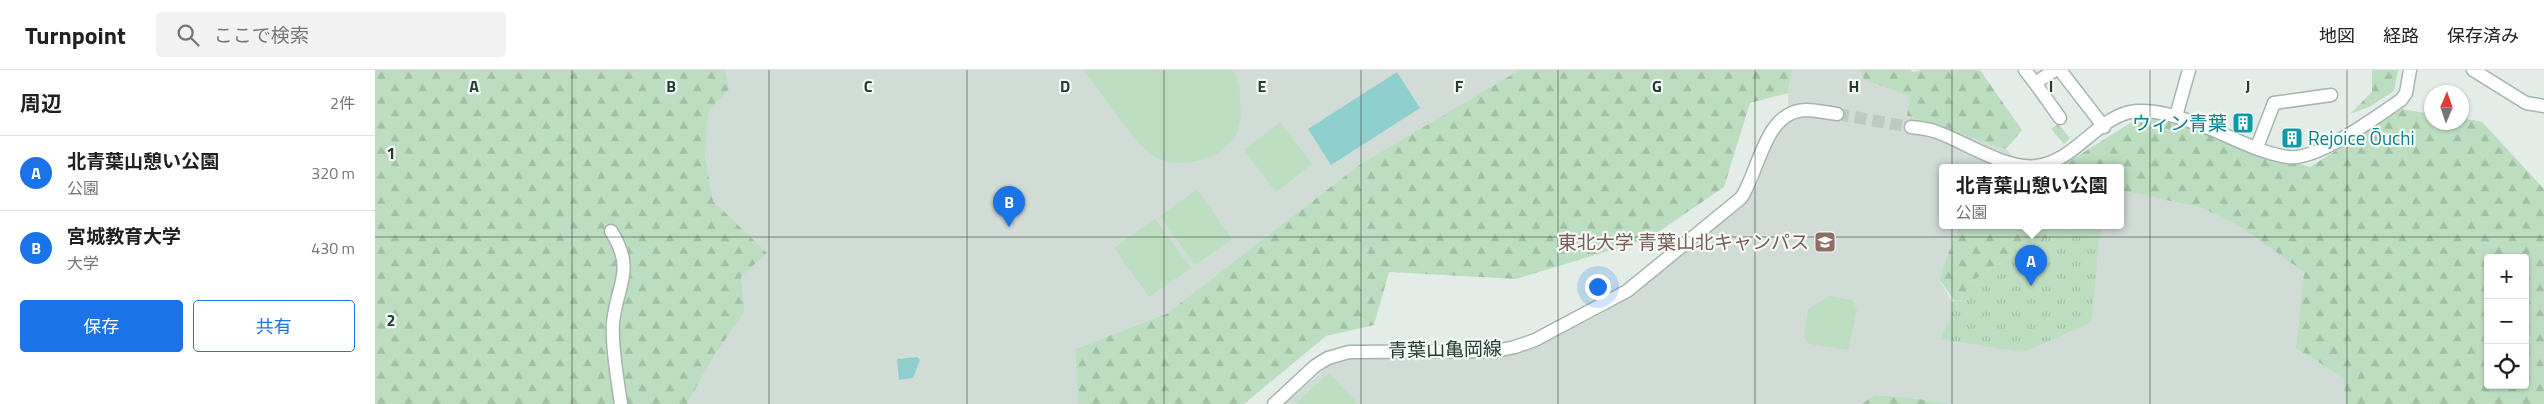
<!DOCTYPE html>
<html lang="ja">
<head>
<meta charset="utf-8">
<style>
  :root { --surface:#fff; --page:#f2f2f2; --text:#202124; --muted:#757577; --line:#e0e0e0; --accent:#1a73e8 }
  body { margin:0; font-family:"Titillium Web","Noto Sans JP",sans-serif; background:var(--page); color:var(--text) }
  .controls { position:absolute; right:15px; bottom:15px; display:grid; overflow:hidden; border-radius:5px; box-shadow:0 1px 4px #0004 }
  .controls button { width:45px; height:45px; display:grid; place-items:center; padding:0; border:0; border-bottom:1px solid var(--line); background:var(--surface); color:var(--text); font:25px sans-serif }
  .compass { position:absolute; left:2049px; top:15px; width:45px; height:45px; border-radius:50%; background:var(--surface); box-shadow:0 1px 4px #0004; rotate:2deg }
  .you { position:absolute; left:1222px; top:216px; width:18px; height:18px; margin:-12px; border:4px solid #fff; border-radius:50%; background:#1a73e8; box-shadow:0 0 0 8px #1a73e833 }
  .badge { display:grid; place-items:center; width:32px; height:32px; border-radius:50%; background:var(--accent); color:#fff; font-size:16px; font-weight:700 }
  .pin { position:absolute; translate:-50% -41px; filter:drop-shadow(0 1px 2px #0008) }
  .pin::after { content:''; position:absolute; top:26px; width:18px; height:15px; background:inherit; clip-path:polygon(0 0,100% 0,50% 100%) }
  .popup { position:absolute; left:1564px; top:94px; width:185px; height:65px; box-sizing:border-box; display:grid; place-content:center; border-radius:5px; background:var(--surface); filter:drop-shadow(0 1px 4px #0005); font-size:16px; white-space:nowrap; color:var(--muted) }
  .popup b { font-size:19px; color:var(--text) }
  .popup::after { content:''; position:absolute; left:50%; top:100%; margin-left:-10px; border:10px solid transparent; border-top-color:var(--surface) }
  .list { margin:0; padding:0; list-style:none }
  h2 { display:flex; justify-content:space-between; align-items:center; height:65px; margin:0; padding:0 20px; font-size:21px }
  h2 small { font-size:16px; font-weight:400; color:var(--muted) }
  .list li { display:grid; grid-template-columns:32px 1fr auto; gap:15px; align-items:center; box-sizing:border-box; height:75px; padding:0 20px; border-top:1px solid var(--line) }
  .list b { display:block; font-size:19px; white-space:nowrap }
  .list p { margin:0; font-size:16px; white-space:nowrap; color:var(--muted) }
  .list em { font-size:16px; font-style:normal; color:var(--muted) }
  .actions { display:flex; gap:10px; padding:15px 20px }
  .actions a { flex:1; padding:11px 0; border:1px solid var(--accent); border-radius:5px; text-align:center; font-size:18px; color:var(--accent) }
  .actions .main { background:var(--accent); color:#fff }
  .icon { flex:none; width:28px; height:28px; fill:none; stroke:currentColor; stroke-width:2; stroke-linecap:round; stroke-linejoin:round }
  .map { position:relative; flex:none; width:2169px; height:334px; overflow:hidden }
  header { display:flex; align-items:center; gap:30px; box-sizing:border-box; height:70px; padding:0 25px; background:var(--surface); border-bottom:1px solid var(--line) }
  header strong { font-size:24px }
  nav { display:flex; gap:28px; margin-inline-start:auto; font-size:18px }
  .search { width:350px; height:45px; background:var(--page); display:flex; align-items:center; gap:12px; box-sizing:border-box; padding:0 18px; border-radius:5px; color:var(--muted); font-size:19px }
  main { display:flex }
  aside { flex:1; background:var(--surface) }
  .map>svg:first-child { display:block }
</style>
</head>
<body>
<header>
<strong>Turnpoint</strong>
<div class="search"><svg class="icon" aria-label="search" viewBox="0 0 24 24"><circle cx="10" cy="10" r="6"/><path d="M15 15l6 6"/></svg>ここで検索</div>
<nav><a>地図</a><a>経路</a><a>保存済み</a></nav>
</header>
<main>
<aside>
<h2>周辺<small>2件</small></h2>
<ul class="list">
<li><span class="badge">A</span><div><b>北青葉山憩い公園</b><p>公園</p></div><em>320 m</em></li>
<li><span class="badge">B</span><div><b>宮城教育大学</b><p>大学</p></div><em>430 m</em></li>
</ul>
<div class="actions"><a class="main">保存</a><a>共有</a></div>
</aside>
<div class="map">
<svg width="2169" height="334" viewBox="0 0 2169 334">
  <defs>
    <pattern id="forest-firs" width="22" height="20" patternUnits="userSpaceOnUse" patternTransform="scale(1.25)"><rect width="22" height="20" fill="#bdddc0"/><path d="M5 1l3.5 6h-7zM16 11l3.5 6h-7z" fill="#a2bfa5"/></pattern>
    <pattern id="park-tufts" width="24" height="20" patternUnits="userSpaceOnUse" patternTransform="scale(1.25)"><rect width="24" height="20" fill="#bdddc0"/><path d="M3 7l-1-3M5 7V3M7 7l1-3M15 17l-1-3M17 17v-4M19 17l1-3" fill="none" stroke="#a2bfa5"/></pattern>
  </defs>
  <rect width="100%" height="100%" fill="#e3ece7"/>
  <g fill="#d2dcd6">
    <path d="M 350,0 L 1145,0 L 1146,1 L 984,95 L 791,244 L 700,279 L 703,334 L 312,334 L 339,286 L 370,241 L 366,207 L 391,183 L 338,131 L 330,84 L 334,41 L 354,19 Z"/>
    <path d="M 1417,0 L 1485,0 L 1489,10 L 1536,26 L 1533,46 L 1631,79 L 1649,97 L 1567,97 L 1567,155 L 1584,155 L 1564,209 L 1577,232 L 1587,231 L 1683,164 L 1706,155 L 1745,155 L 1745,120 L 1827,138 L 1864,156 L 1930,202 L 1922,278 L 1969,308 L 1970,334 L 1573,334 L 1537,328 L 1499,325 L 1487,334 L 909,334 L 957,293 L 975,289 L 1104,287 L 1163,275 L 1224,245 L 1260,223 L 1373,129 L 1382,116 L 1400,63 L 1414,52 L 1413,23 Z"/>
  </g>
  <g fill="#bdddc0">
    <path d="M 709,0 L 857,0 C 864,9 865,17 865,28 C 866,39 867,52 862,62 C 851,89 806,100 782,88 C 762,78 724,20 709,0 Z"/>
    <path d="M 905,52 L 937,94 L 901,122 L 869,80 Z"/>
    <path d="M 822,119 L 857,169 L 820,195 L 785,146 Z"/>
    <path d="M 780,149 L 816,198 L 774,227 L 739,178 Z"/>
    <path d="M 1455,226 L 1477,230 L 1482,240 L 1473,280 L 1434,274 L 1429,267 L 1433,239 Z"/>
    <path d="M 954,303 L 983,334 L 920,334 Z"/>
  </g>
  <g fill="url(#forest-firs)" fill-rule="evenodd">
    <path d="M 0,0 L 350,0 L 354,19 L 334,41 L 330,84 L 338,131 L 392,183 L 366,207 L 370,241 L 339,286 L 312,334 L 0,334 Z"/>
    <path d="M 1145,0 L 1417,0 L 1413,23 L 1375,33 L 1349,117 L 1273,169 L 1141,209 L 1014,202 L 999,255 L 951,266 L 869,334 L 703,334 L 700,279 L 791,244 L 984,95 Z"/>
    <path d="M 1485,0 L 1536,0 L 1537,2 L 1547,0 L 1605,0 L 1647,60 L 1631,79 L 1532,46 L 1535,26 L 1489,10 Z"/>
    <path d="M 1997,0 L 2023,0 L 2019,21 L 1994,37 L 1975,44 L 1997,22 Z"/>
    <path d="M 2027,39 L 2056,44 L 2056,52 L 2086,52 L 2087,48 L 2107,52 L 2169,119 L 2169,334 L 1970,334 L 1969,308 L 1921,278 L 1929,202 L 1864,156 L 1827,138 L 1745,120 L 1745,97 L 1685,97 L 1757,52 L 1780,49 L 1797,53 L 1935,97 ZM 2113,188 L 2150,188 L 2150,315 L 2113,315 Z"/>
    <path d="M 1584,155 L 1706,155 L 1683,164 L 1674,162 L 1663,180 L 1641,183 L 1594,213 L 1591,230 L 1580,231 L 1564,209 Z"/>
    <path d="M 1499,325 L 1537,328 L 1573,334 L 1487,334 Z"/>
  </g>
  <g fill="url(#park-tufts)">
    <path d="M 1683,54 L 1695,68 L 1689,74 L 1676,59 Z"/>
    <path d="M 1706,155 L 1728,155 L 1724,169 L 1717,248 L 1713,254 L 1653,280 L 1641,281 L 1565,269 L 1574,251 L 1577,232 L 1591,230 L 1591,219 L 1594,213 L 1641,183 L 1663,180 L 1674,161 L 1683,164 Z"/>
  </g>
  <g fill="#8ecfce">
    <path d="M 1022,2 L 1045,38 L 956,95 L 933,59 Z"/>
    <path d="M 542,287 L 545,290 L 538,308 L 524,310 L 522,289 Z"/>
  </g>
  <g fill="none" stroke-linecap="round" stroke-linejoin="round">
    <path stroke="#bdc9c3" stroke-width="12" stroke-dasharray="12 6" stroke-linecap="butt" d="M 1462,44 L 1536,57"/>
    <g stroke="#a6b4ad" stroke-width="15">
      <g id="minor">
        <path d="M 1650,0 L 1660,13"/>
        <path d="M 1680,0 L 1660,13 L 1685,48"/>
        <path d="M 1685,0 L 1729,57"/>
        <path d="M 2098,0 L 2151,33 L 2169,36"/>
        <path d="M 1801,46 L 1814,0"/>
        <path d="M 1536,57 C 1544,58 1554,59 1562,62 C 1590,72 1631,100 1661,96 C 1701,92 1723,44 1762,41 C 1785,40 1807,48 1828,56 C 1855,66 1884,83 1913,87 C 1942,91 2001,47 2026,30 L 2031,23 L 2035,0"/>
        <path d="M 1882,77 L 1899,33 L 1956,25"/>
        <path d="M 236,161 C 261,201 242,213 238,253 C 236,275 243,312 246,334"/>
        <path d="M 899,334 L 940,296 L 953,288 L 974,282 L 1121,281 L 1140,277 L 1160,270 L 1252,221 L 1366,128 C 1385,100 1389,41 1431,40 C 1441,40 1452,43 1462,44"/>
      </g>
    </g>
    <use href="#minor" stroke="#fff" stroke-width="12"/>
  </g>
  <path fill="none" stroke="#243d32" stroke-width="1" stroke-opacity="0.55" d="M 197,0 L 197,334M 394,0 L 394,334M 592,0 L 592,334M 789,0 L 789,334M 986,0 L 986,334M 1183,0 L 1183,334M 1380,0 L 1380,334M 1577,0 L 1577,334M 1775,0 L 1775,334M 1972,0 L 1972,334M 0,167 L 2169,167"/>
  <defs>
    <g id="building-square" transform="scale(1.125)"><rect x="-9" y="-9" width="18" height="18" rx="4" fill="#0f9aa8" stroke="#f4f9f6"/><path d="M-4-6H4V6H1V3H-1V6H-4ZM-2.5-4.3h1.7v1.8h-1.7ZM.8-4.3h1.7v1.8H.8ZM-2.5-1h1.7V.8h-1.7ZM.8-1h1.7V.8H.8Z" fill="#fff"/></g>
    <g id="university-square" transform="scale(1.125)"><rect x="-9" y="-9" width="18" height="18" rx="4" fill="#8d6e63" stroke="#f4f9f6"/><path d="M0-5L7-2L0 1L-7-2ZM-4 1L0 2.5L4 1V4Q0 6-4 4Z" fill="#fff"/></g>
  </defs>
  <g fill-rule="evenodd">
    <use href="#building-square" x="1868" y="53"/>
    <use href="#building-square" x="1917" y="68"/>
    <use href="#university-square" x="1450" y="172"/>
  </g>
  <g text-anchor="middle" stroke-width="4.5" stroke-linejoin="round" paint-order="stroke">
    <g font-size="19" fill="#0d838f" stroke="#f4f9f6" text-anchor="end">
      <text x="1852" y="60">ウィン青葉</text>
      <text x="1933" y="75" text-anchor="start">Rejoice Ōuchi</text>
    </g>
    <g font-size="19" fill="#785e54" stroke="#f4f9f6" text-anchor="end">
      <text x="1434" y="179">東北大学 青葉山北キャンパス</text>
    </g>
    <g font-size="19" fill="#243d32" stroke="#f4f9f6">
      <text transform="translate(1070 279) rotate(-1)" y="7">青葉山亀岡線</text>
    </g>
  </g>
  <g font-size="16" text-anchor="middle" font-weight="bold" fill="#243d32" stroke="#f4f9f6" stroke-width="4.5" stroke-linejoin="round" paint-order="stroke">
    <text x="99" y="22">A</text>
    <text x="296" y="22">B</text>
    <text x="493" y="22">C</text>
    <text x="690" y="22">D</text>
    <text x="887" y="22">E</text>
    <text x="1084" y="22">F</text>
    <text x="1282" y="22">G</text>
    <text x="1479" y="22">H</text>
    <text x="1676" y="22">I</text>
    <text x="1873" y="22">J</text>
    <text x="16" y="89">1</text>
    <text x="16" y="256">2</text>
  </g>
</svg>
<div class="controls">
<button>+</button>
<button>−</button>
<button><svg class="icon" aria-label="locate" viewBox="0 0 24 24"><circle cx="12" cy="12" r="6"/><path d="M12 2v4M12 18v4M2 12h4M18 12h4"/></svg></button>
</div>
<svg class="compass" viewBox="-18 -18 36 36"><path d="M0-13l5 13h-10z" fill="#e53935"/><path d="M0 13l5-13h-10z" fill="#757577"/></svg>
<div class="you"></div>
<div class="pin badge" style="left:1656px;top:216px">A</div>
<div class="popup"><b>北青葉山憩い公園</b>公園</div>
<div class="pin badge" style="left:634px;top:157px">B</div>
</div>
</main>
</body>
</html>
